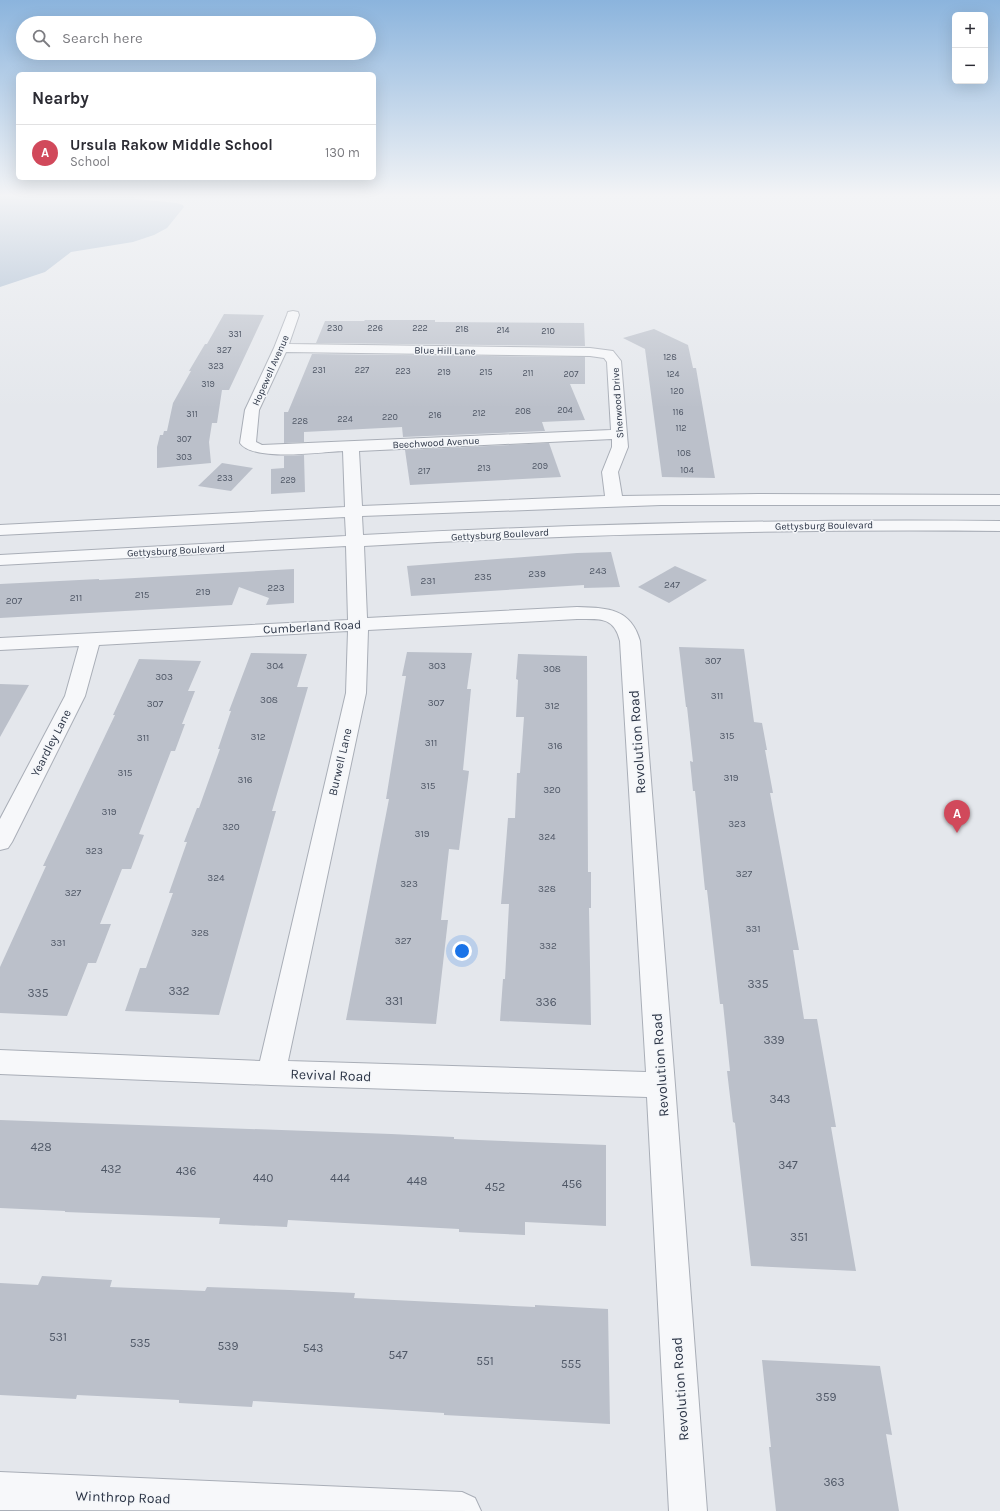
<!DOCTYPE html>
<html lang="en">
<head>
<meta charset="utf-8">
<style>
  :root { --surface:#fff; --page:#f2f2f3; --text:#2b2b33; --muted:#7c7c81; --line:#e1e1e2; --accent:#d1495b }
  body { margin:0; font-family:Karla,sans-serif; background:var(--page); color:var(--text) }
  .controls { position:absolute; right:12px; top:12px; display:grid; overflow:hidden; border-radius:6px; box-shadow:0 4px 16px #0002 }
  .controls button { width:36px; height:36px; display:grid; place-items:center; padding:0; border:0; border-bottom:1px solid var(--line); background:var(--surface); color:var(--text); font:20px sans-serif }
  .you { position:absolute; left:462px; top:951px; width:14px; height:14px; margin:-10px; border:3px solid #fff; border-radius:50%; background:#1a73e8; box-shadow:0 0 0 6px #1a73e833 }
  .badge { display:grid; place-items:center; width:26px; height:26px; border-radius:50%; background:var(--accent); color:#fff; font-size:13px; font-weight:700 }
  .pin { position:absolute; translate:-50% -33px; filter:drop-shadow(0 1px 2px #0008) }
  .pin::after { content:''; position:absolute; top:21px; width:14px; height:12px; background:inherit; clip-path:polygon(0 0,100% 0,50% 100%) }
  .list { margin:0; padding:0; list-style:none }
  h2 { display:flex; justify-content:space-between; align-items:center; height:52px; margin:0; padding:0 16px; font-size:17px }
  h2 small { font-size:13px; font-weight:400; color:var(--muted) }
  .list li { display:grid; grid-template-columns:26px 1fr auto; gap:12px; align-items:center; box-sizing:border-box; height:56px; padding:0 16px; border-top:1px solid var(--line) }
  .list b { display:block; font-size:15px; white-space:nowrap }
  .list p { margin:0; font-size:13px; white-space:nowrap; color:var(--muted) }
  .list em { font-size:13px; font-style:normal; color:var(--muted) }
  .icon { flex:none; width:22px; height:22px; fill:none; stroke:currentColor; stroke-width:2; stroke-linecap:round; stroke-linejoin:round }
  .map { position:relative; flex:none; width:1000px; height:1511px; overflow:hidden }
  .search { position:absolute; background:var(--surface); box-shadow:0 4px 16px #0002; left:16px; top:16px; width:360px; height:44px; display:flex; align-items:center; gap:10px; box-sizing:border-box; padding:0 14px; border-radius:22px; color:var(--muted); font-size:15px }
  .panel { position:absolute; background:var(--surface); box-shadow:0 4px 16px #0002; left:16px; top:72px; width:360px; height:108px; border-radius:6px }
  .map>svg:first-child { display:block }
</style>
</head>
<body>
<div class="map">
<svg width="1000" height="1511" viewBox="0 0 1000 1511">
  <rect width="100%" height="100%" fill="#e4e7ec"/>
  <path fill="#9fb4cc" d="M 0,196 L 133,196 L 136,199 L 176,203 L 183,205 L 184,207 L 167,228 L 154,235 L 133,242 L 71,252 L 45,272 L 0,287 Z"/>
  <g fill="#bbc0ca">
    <path d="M 224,314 L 264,315 L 229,390 L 222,390 L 217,423 L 212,423 L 209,442 L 211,463 L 157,468 L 157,447 L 160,435 L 163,435 L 164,431 L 167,431 L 173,403 L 191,371 L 189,371 L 205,344 L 207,344 Z"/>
    <path d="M 365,320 L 435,320 L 435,322 L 584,323 L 585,346 L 316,343 L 325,321 L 364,321 Z"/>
    <path d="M 654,329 L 688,345 L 693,368 L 696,368 L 715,478 L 662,477 L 645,349 L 623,338 Z"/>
    <path d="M 312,354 L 585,357 L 585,384 L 570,384 L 585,420 L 542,422 L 545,431 L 403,437 L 402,427 L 304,432 L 304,442 L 284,443 L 284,412 L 288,412 Z"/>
    <path d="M 549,443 L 561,477 L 410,485 L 405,450 Z"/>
    <path d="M 304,455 L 305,492 L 271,494 L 271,469 L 284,468 L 284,456 Z"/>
    <path d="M 222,463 L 253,468 L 231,491 L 198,486 Z"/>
    <path d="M 611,552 L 620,587 L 584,588 L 584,585 L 411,596 L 407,566 L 577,553 Z"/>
    <path d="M 675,566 L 707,580 L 669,603 L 638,587 Z"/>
    <path d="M 294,569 L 294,603 L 266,605 L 269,598 L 239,587 L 232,605 L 0,618 L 0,584 L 99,579 L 99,580 Z"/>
    <path d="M 679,647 L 744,649 L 754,722 L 762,723 L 767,750 L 765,750 L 773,793 L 770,793 L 799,950 L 793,950 L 804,1019 L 817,1019 L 836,1127 L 831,1127 L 856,1271 L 751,1266 L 735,1123 L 733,1122 L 727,1071 L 730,1071 L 723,1004 L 720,1004 L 707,890 L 705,890 L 695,791 L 693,791 L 690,761 L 693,762 L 687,707 L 686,707 Z"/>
    <path d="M 407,652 L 472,653 L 467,689 L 471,689 L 463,770 L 469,771 L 459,850 L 449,849 L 441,920 L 448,920 L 436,1024 L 346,1020 L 389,799 L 386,799 L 406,676 L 402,676 Z"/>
    <path d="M 251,653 L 307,654 L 297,687 L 308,687 L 272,811 L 276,811 L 219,1015 L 125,1011 L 140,968 L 146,968 L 173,893 L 169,893 L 187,842 L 184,842 L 197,808 L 199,808 L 220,749 L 218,749 L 231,711 L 229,711 Z"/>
    <path d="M 518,654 L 587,656 L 588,872 L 591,872 L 591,908 L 589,908 L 591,1025 L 500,1021 L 503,979 L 505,979 L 509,904 L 501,904 L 504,869 L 508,818 L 515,818 L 517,773 L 520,773 L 524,717 L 516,717 L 518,680 L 516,679 Z"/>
    <path d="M 139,659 L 201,661 L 188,691 L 195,691 L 182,724 L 185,724 L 175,751 L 171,751 L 139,834 L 144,835 L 131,869 L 122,869 L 100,924 L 111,924 L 96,963 L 88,963 L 67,1016 L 0,1013 L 0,967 L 46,866 L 43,866 L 115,715 L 113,715 Z"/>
    <path d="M 0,684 L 29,685 L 0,737 Z"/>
    <path d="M 0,1120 L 391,1134 L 454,1137 L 454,1139 L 606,1145 L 606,1226 L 525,1222 L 525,1235 L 459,1232 L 459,1229 L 288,1220 L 287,1227 L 219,1224 L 220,1218 L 65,1212 L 65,1211 L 0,1208 Z"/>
    <path d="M 42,1276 L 112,1280 L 110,1287 L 205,1291 L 207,1287 L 290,1290 L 355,1293 L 354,1298 L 535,1307 L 535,1305 L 608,1309 L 610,1424 L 444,1415 L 444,1413 L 253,1401 L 252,1407 L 179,1403 L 179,1400 L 77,1395 L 76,1399 L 0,1395 L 0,1283 L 38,1285 Z"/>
    <path d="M 762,1360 L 880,1366 L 892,1435 L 886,1434 L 899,1511 L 776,1511 L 769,1447 L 771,1447 Z"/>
  </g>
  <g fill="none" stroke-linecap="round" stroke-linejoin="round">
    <g stroke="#a9aeb7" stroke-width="2">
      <g id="minor">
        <path d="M 293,311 L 298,312 L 299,315 L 289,344 L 590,348 L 613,351 L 621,361 L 628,447 L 618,472 L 622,496 L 758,494 L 1000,495 L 1000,505 L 661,505 L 362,516 L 363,535 C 575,524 788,519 1000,521 L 1000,531 C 788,529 576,534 364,546 L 367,618 L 577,607 C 607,608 631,608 640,641 L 675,1085 L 707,1511 L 669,1511 L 647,1097 L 271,1085 L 0,1074 L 0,1050 L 260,1061 L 346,693 L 348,631 L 99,645 L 85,696 L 12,842 L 8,848 L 0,850 L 0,819 L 65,696 L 79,646 L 0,650 L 0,638 L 348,620 L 346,546 L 0,565 L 0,555 L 346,536 L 345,517 L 0,535 L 0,525 L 345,507 L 343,451 C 321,452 253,462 240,443 L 245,410 L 274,348 L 287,315 L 288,312 ZM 286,352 L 590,356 L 604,358 L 607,362 L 611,430 L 262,445 L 256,442 L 259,410 ZM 612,439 L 612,447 L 602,472 L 605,496 L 362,506 L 359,451 ZM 577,619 C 599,619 614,616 620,641 L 646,1072 L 288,1061 L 366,693 L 368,630 Z"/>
        <path d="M 0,1472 L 462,1492 L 475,1498 L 481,1511 L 0,1510 Z"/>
      </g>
    </g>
    <use href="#minor" fill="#f7f8fa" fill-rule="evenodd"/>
  </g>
  <linearGradient id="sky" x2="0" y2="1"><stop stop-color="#8bb4dd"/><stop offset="0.48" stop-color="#f3f4f6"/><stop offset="1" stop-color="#f3f4f6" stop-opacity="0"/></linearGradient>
  <rect width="1000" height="408" fill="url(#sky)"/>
  <g text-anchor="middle" stroke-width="3" stroke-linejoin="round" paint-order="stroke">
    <g font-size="9" fill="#4f5766">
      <text x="335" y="331">230</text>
      <text x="375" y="331">226</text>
      <text x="420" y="331">222</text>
      <text x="462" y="332">218</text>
      <text x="503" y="333">214</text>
      <text x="548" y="334">210</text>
      <text x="235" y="337">331</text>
      <text x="224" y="353">327</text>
      <text x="670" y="360">128</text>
      <text x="216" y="369">323</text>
      <text x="319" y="373">231</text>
      <text x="362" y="373">227</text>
      <text x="403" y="374">223</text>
      <text x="444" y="375">219</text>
      <text x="486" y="375">215</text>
      <text x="528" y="376">211</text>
      <text x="571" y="377">207</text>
      <text x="673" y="377">124</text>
      <text x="208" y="387">319</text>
      <text x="677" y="394">120</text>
      <text x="565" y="413">204</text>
      <text x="523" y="414">208</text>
      <text x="678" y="415">116</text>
      <text x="479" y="416">212</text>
      <text x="192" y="417">311</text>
      <text x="435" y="418">216</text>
      <text x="390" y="420">220</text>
      <text x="345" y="422">224</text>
      <text x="300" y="424">228</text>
      <text x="681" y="431">112</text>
      <text x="184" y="442">307</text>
      <text x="684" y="456">108</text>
      <text x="184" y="460">303</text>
      <text x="540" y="469">209</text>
      <text x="484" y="471">213</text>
      <text x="687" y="473">104</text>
      <text x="424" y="474">217</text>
      <text x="225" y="481">233</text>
      <text x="288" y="483">229</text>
    </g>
    <g font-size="10" fill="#2b3445" stroke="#f4f6f9">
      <text transform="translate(445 350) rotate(1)" y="4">Blue Hill Lane</text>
      <text transform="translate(270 370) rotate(-66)" y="4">Hopewell Avenue</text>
      <text transform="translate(617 403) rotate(-94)" y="4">Sherwood Drive</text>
      <text transform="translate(436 442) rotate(-3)" y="4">Beechwood Avenue</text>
      <text transform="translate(824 525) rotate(-1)" y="4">Gettysburg Boulevard</text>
      <text transform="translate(500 534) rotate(-3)" y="4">Gettysburg Boulevard</text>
      <text transform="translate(176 550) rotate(-3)" y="4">Gettysburg Boulevard</text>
    </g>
    <g font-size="10" fill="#4f5766">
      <text x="598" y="574">243</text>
      <text x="537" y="577">239</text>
      <text x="483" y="580">235</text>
      <text x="428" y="584">231</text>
      <text x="672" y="588">247</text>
      <text x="276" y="591">223</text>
      <text x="203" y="595">219</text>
      <text x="142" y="598">215</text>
      <text x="76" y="601">211</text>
      <text x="14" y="604">207</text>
      <text x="713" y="664">307</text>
      <text x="275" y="669">304</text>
      <text x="437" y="669">303</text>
      <text x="552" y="672">308</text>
      <text x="164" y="680">303</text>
      <text x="717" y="699">311</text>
      <text x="269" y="703">308</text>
      <text x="436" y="706">307</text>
      <text x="155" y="707">307</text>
      <text x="552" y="709">312</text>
      <text x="727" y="739">315</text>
      <text x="258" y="740">312</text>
      <text x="143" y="741">311</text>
      <text x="431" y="746">311</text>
      <text x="555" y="749">316</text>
      <text x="125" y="776">315</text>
      <text x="731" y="781">319</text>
      <text x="245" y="783">316</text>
      <text x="428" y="789">315</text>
      <text x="552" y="793">320</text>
      <text x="109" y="815">319</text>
      <text x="737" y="827">323</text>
      <text x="231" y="830">320</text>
      <text x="422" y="837">319</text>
      <text x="547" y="840">324</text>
      <text x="94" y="854">323</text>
      <text x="744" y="877">327</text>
      <text x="216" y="881">324</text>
      <text x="409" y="887">323</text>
      <text x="547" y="892">328</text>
      <text x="73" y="896">327</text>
      <text x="753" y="932">331</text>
      <text x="200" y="936">328</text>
      <text x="403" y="944">327</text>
      <text x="58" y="946">331</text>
      <text x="548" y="949">332</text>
    </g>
    <g font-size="12" fill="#2b3445" stroke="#f4f6f9">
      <text transform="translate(312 627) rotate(-3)" y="4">Cumberland Road</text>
      <text transform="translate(51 743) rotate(-63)" y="4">Yeardley Lane</text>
      <text transform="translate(340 762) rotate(-77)" y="4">Burwell Lane</text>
    </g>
    <g font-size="12" fill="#4f5766">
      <text x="758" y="988">335</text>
      <text x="179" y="995">332</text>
      <text x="38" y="997">335</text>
      <text x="394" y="1005">331</text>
      <text x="546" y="1006">336</text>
      <text x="774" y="1044">339</text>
      <text x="780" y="1103">343</text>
      <text x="41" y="1151">428</text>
      <text x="788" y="1169">347</text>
      <text x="111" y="1173">432</text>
      <text x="186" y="1175">436</text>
      <text x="263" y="1182">440</text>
      <text x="340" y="1182">444</text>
      <text x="417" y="1185">448</text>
      <text x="572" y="1188">456</text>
      <text x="495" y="1191">452</text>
      <text x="799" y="1241">351</text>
      <text x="58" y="1341">531</text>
      <text x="140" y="1347">535</text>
      <text x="228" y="1350">539</text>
      <text x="313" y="1352">543</text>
      <text x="398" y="1359">547</text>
      <text x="485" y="1365">551</text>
      <text x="571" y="1368">555</text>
      <text x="826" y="1401">359</text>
      <text x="834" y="1486">363</text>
    </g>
    <g font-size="14" fill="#2b3445" stroke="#f4f6f9">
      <text transform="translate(637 742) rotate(-94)" y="5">Revolution Road</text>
      <text transform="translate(660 1065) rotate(-94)" y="5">Revolution Road</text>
      <text transform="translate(331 1075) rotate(2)" y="5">Revival Road</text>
      <text transform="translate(680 1389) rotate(-94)" y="5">Revolution Road</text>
      <text transform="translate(123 1497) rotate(2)" y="5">Winthrop Road</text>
    </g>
  </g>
</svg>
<div class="controls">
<button>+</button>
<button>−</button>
</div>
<div class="you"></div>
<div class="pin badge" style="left:957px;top:833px">A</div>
<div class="search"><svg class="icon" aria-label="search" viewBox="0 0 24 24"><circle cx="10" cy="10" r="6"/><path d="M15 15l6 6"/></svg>Search here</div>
<section class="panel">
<h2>Nearby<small></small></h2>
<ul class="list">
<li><span class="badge">A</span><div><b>Ursula Rakow Middle School</b><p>School</p></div><em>130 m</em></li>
</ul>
</section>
</div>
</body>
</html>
